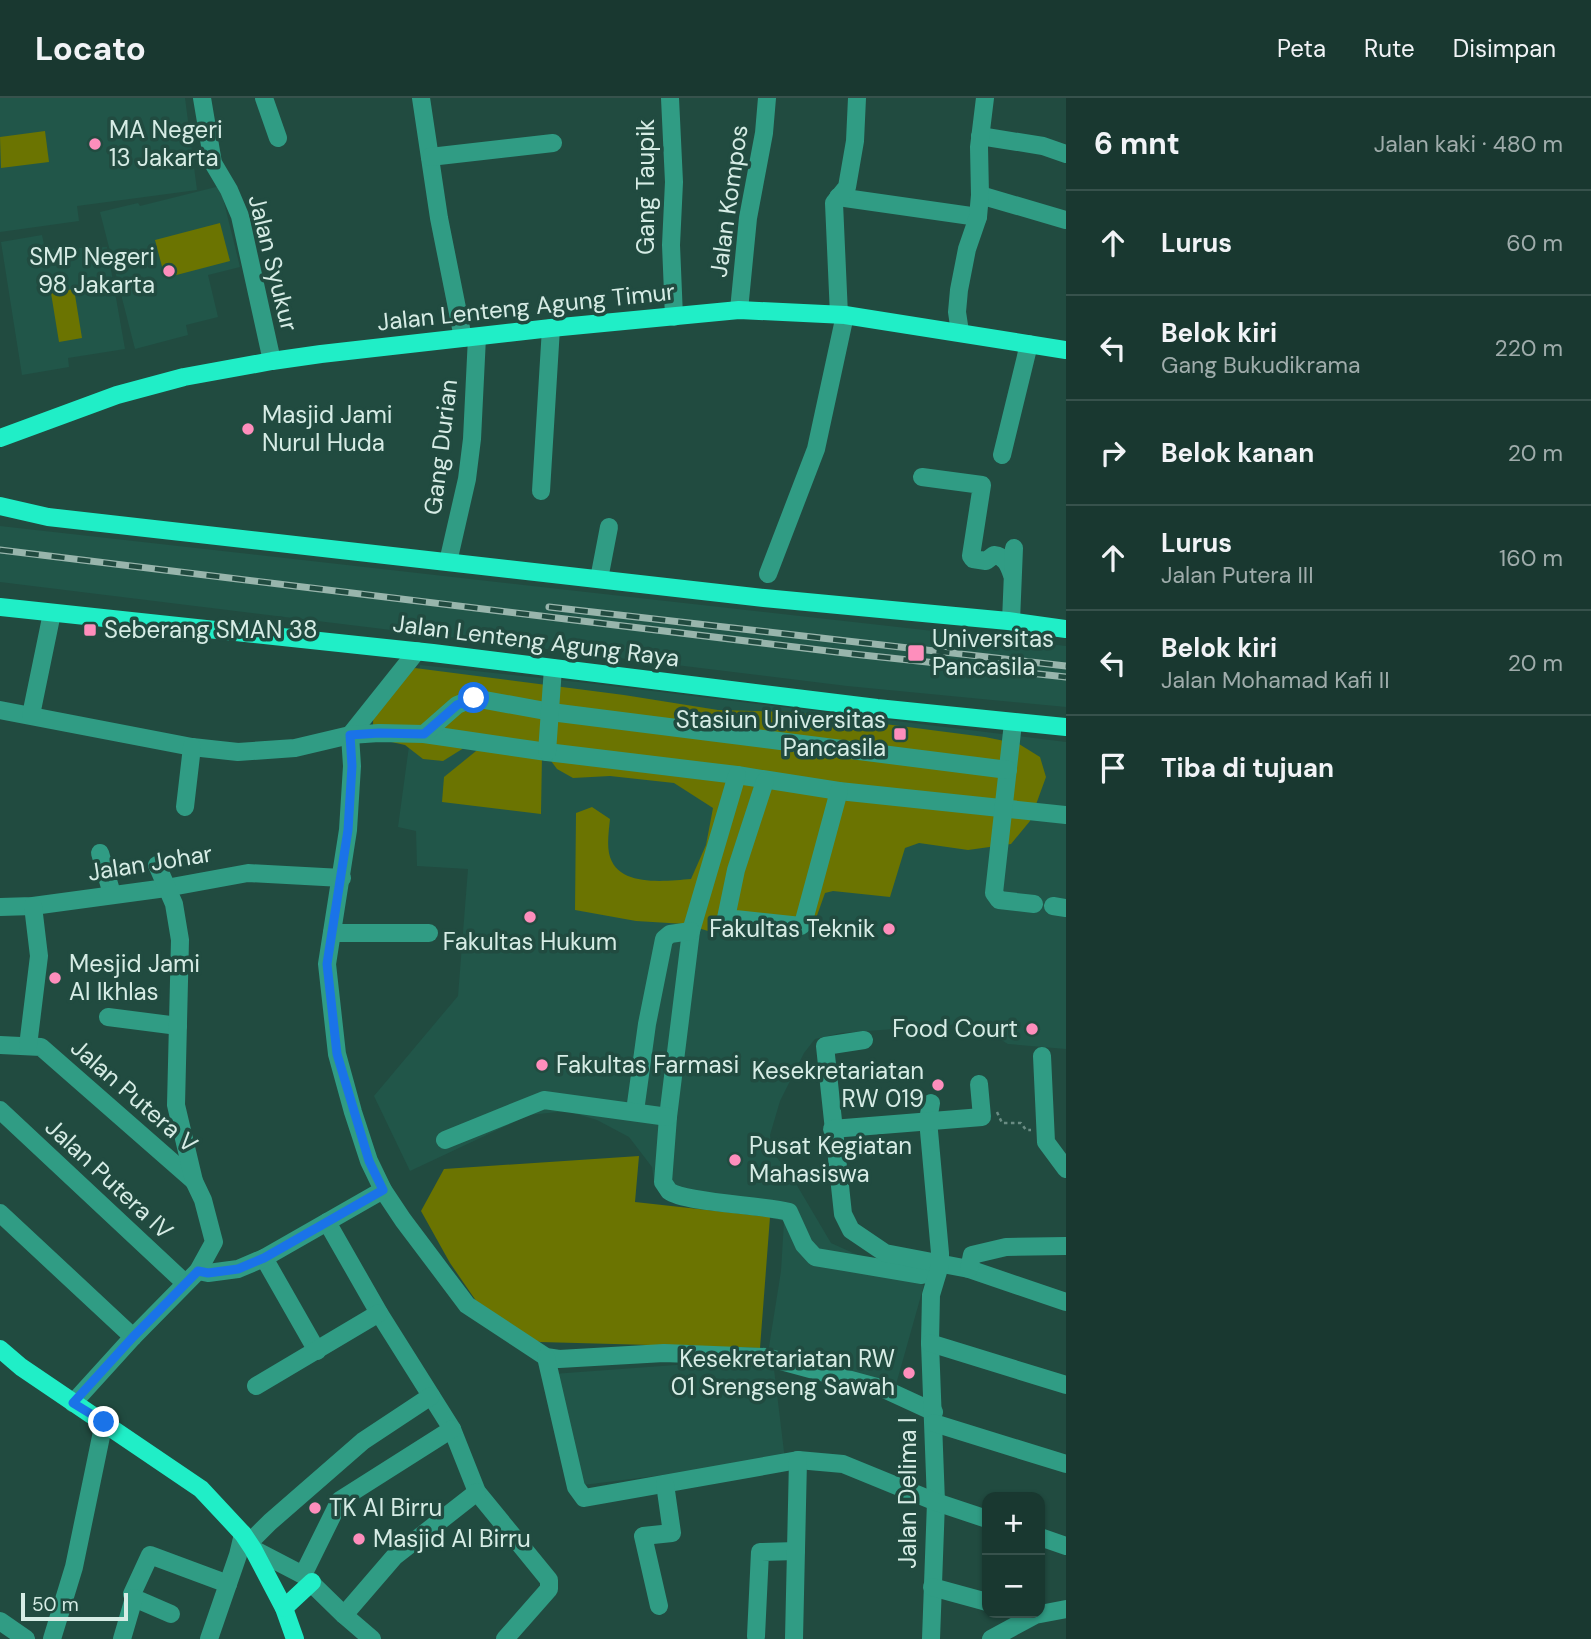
<!DOCTYPE html>
<html lang="id">
<head>
<meta charset="utf-8">
<style>
  :root { --surface:#193830; --page:#26433c; --text:#f1f3f6; --muted:#9facab; --line:#37524c }
  body { margin:0; font-family:"DM Sans",sans-serif; background:var(--page); color:var(--text) }
  .controls { position:absolute; right:21px; bottom:21px; display:grid; overflow:hidden; border-radius:14px; box-shadow:0 2px 5px #0004 }
  .controls button { width:63px; height:63px; display:grid; place-items:center; padding:0; border:0; border-bottom:2px solid var(--line); background:var(--surface); color:var(--text); font:35px sans-serif }
  .scale { position:absolute; left:21px; bottom:18px; width:107px; box-sizing:border-box; padding-left:7px; border:4px solid #d6ece5; border-top:0; font-size:19px; line-height:24px; white-space:nowrap; color:#d6ece5; -webkit-text-stroke:5px #214b40; paint-order:stroke }
  .stop { position:absolute; width:21px; height:21px; margin:-16px; border:5px solid #1a73e8; border-radius:50%; background:#fff }
  .stop.end { background:#1a73e8; border-color:#fff; box-shadow:0 2px 7px #0008 }
  .list { margin:0; padding:0; list-style:none }
  h2 { display:flex; justify-content:space-between; align-items:center; height:91px; margin:0; padding:0 28px; font-size:30px }
  h2 small { font-size:23px; font-weight:400; color:var(--muted) }
  .list li { display:grid; grid-template-columns:46px 1fr auto; gap:21px; align-items:center; box-sizing:border-box; height:105px; padding:0 28px; border-top:2px solid var(--line) }
  .list b { display:block; font-size:26px; white-space:nowrap }
  .list p { margin:0; font-size:23px; white-space:nowrap; color:var(--muted) }
  .list em { font-size:23px; font-style:normal; color:var(--muted) }
  .icon { flex:none; width:38px; height:38px; fill:none; stroke:currentColor; stroke-width:2; stroke-linecap:round; stroke-linejoin:round }
  .map { position:relative; flex:none; width:1066px; height:1541px; overflow:hidden }
  header { display:flex; align-items:center; gap:42px; box-sizing:border-box; height:98px; padding:0 35px; background:var(--surface); border-bottom:2px solid var(--line) }
  header strong { font-size:33px }
  nav { display:flex; gap:38px; margin-inline-start:auto; font-size:24px }
  main { display:flex }
  aside { flex:1; background:var(--surface) }
  .map>svg:first-child { display:block }
</style>
</head>
<body>
<header>
<strong>Locato</strong>
<nav><a>Peta</a><a>Rute</a><a>Disimpan</a></nav>
</header>
<main>
<div class="map">
<svg width="1066" height="1541" viewBox="0 0 1066 1541">
  <rect width="100%" height="100%" fill="#214b40"/>
  <g fill="#215649">
    <path d="M 0,0 L 185,0 L 197,92 L 77,108 L 79,123 L 0,134 Z"/>
    <path d="M 220,88 L 240,169 L 208,177 L 218,219 L 186,227 L 188,237 L 135,251 L 100,114 L 138,105 L 140,108 Z"/>
    <path d="M 42,137 L 45,151 L 107,149 L 125,251 L 68,260 L 69,269 L 22,277 L 1,144 Z"/>
    <path d="M 0,428 L 1066,548 L 1066,609 L 847,588 L 0,484 Z"/>
    <path d="M 420,567 L 596,586 L 1066,644 L 1066,951 L 1008,946 L 974,925 L 841,935 L 815,941 L 804,955 L 780,1003 L 770,1037 L 772,1054 L 789,1074 L 831,1145 L 924,1187 L 895,1290 L 773,1263 L 785,1362 L 567,1389 L 553,1276 L 771,1260 L 768,1255 L 781,1173 L 784,1123 L 666,1097 L 655,1089 L 652,1069 L 629,1039 L 597,1022 L 567,1013 L 529,1017 L 410,1073 L 374,998 L 458,898 L 468,771 L 417,768 L 416,733 L 398,729 Z"/>
  </g>
  <g fill="#6b7401">
    <path d="M 45,33 L 49,64 L 1,70 L 0,39 Z"/>
    <path d="M 220,125 L 230,163 L 165,180 L 155,142 Z"/>
    <path d="M 74,191 L 82,240 L 59,244 L 51,195 Z"/>
    <path d="M 415,570 L 624,597 L 718,612 L 792,614 L 985,639 L 1019,646 L 1040,659 L 1046,679 L 1030,723 L 1011,746 L 968,752 L 919,745 L 905,750 L 890,799 L 833,793 L 825,795 L 814,826 L 790,833 L 728,827 L 708,833 L 685,826 L 636,823 L 575,812 L 576,715 L 592,709 L 610,721 C 609,731 607,745 609,755 C 616,790 665,783 691,781 L 706,747 L 713,710 L 674,685 L 610,678 L 573,680 L 557,671 L 540,648 L 467,648 L 443,663 L 423,661 L 405,647 L 387,643 L 373,627 C 373,600 396,586 415,570 Z"/>
    <path d="M 481,649 L 542,657 L 541,716 L 442,704 L 444,679 Z"/>
    <path d="M 639,1058 L 635,1104 L 770,1119 L 760,1250 L 540,1244 L 523,1238 L 481,1210 L 450,1165 L 421,1113 L 444,1071 Z"/>
  </g>
  <g fill="none" stroke-linecap="round" stroke-linejoin="round">
    <path stroke="#6a8c83" stroke-width="2.5" stroke-dasharray="3.5 3.5" stroke-linecap="butt" d="M 997,1014 L 1002,1025 L 1021,1025 L 1026,1032 L 1031,1032"/>
    <g stroke="#309c84" stroke-width="18">
      <path d="M 202,0 L 213,65 L 229,92 L 240,118 L 272,263"/>
      <path d="M 264,0 L 278,40"/>
      <path d="M 421,0 L 439,120 L 463,240"/>
      <path d="M 670,0 L 674,84 L 671,147 L 674,219"/>
      <path d="M 980,38 L 1043,48 L 1066,56"/>
      <path d="M 430,59 L 553,45"/>
      <path d="M 980,97 L 1066,122"/>
      <path d="M 838,99 L 978,119"/>
      <path d="M 739,212 L 748,120 L 764,35 L 767,0"/>
      <path d="M 839,217 L 834,105 L 847,89 L 855,43 L 857,0"/>
      <path d="M 960,234 L 957,214 L 959,192 L 967,151 L 978,119 L 980,97 L 979,49 L 985,0"/>
      <path d="M 1002,357 L 1029,246"/>
      <path d="M 922,379 L 982,387 L 971,458 L 973,461 L 986,463 L 994,457 C 1005,458 1009,468 1012,477"/>
      <path d="M 541,393 L 551,230"/>
      <path d="M 448,464 L 467,381 L 472,341 L 477,239"/>
      <path d="M 768,476 L 816,351 L 845,217"/>
      <path d="M 599,481 L 609,429"/>
      <path d="M 1011,523 L 1014,450"/>
      <path d="M 417,553 L 350,637 L 352,668 L 348,732 L 327,866 L 337,956 L 353,1014 L 369,1063 L 383,1092 L 403,1122 L 467,1207 L 546,1259 L 559,1261 L 664,1255 L 766,1259 L 884,1291 L 934,1314"/>
      <path d="M 0,612 L 192,649 L 238,654 L 295,650 L 350,637 L 379,635 L 424,636 L 547,654 L 737,677 L 839,693 L 1066,717"/>
      <path d="M 31,617 L 52,515"/>
      <path d="M 1013,625 L 994,795 L 999,802 L 1034,806"/>
      <path d="M 424,636 L 457,607 L 474,600 L 551,614 L 1008,672"/>
      <path d="M 547,654 L 553,570"/>
      <path d="M 737,677 L 691,833 L 668,1019 L 663,1084 C 665,1087 667,1090 669,1093 C 685,1105 764,1107 789,1114 L 804,1147 L 815,1159 L 922,1177"/>
      <path d="M 765,683 L 736,772 L 726,820 L 801,828 L 803,826 L 839,693"/>
      <path d="M 185,709 L 192,649"/>
      <path d="M 100,755 L 112,796"/>
      <path d="M 1053,808 L 1066,810"/>
      <path d="M 0,809 L 33,808 L 166,790 L 248,775 L 342,780"/>
      <path d="M 332,835 L 429,835"/>
      <path d="M 108,919 L 178,928"/>
      <path d="M 864,942 L 825,948 L 843,1116 L 851,1132 L 885,1155 L 969,1171 L 1066,1204"/>
      <path d="M 0,947 L 41,949 L 194,1083"/>
      <path d="M 28,948 L 39,858 L 33,808"/>
      <path d="M 1042,958 L 1046,1044 L 1066,1071"/>
      <path d="M 931,1005 L 928,1022 L 940,1155 L 940,1167 L 931,1197 L 930,1245 L 936,1404 L 931,1541"/>
      <path d="M 0,1012 L 185,1185"/>
      <path d="M 635,1013 L 647,926 L 664,841 L 670,836 L 691,833"/>
      <path d="M 832,1031 L 982,1019 L 979,986"/>
      <path d="M 445,1042 L 544,1002 L 668,1019"/>
      <path d="M 0,1115 L 133,1239"/>
      <path d="M 327,1124 L 379,1215 L 452,1331 L 477,1394 L 549,1482 L 549,1491 L 505,1541"/>
      <path d="M 264,1160 L 317,1253"/>
      <path d="M 969,1171 L 972,1157 L 1006,1149 L 1066,1148"/>
      <path d="M 198,1173 L 208,1175 L 238,1171 L 264,1160 L 383,1092"/>
      <path d="M 930,1245 L 1066,1287"/>
      <path d="M 546,1259 L 576,1389 L 584,1400 L 798,1362 L 843,1366 L 936,1404 L 987,1421"/>
      <path d="M 256,1288 L 379,1215"/>
      <path d="M 73,1305 L 133,1239 L 198,1173 L 214,1144 L 203,1102 L 194,1083 L 176,1007 L 180,842 L 174,806 L 157,767"/>
      <path d="M 934,1325 L 1066,1366"/>
      <path d="M 1040,1439 L 1066,1448"/>
      <path d="M 249,1445 L 270,1424 L 363,1343 L 431,1298"/>
      <path d="M 253,1451 L 303,1477 L 344,1517 L 372,1541"/>
      <path d="M 303,1477 L 340,1402 L 452,1331"/>
      <path d="M 932,1489 L 987,1504"/>
      <path d="M 659,1508 L 643,1438 L 672,1435 L 665,1386"/>
      <path d="M 171,1516 L 134,1500 L 132,1496 L 150,1457 L 228,1486"/>
      <path d="M 344,1517 L 394,1459 L 477,1394"/>
      <path d="M 0,1523 L 26,1541"/>
      <path d="M 756,1538 L 760,1454 L 796,1453"/>
      <path d="M 52,1541 L 74,1469 L 104,1324"/>
      <path d="M 122,1541 L 134,1500"/>
      <path d="M 209,1541 L 238,1457 L 243,1436"/>
      <path d="M 794,1541 L 798,1362"/>
      <path d="M 991,1541 L 1035,1517 L 1066,1511"/>
    </g>
    <g stroke="#20eec7" stroke-width="18">
      <path d="M 0,340 L 117,297 L 184,279 L 272,263 L 321,256 L 551,230 L 739,212 L 845,217 L 1066,252"/>
      <path d="M 0,408 L 48,419 L 764,500 L 1008,523 L 1066,531"/>
      <path d="M 0,509 L 433,555 L 877,610 L 1066,629"/>
      <path d="M 0,1251 L 21,1269 L 201,1391 L 243,1436 L 253,1451 L 284,1510 L 295,1541"/>
      <path d="M 284,1510 L 312,1484"/>
    </g>
    <g stroke="#98b5ac" stroke-width="7">
      <g id="rail">
        <path d="M 0,452 L 853,556 L 1066,579"/>
        <path d="M 549,509 L 1066,568"/>
      </g>
    </g>
    <use href="#rail" stroke="#214b40" stroke-width="4.5" stroke-dasharray="13" stroke-linecap="butt"/>
  </g>
  <g fill="none" stroke-linecap="round" stroke-linejoin="round">
    <path stroke="#1a73e8" stroke-width="9" d="M 104,1324 L 73,1305 L 133,1239 L 198,1173 L 208,1175 L 238,1171 L 264,1160 L 383,1092 L 369,1063 L 337,956 L 327,866 L 348,732 L 352,668 L 350,637 L 379,635 L 424,636 L 457,607 L 474,600"/>
  </g>
  <g fill="#fe8ebc" stroke="#214b40" stroke-width="2.5">
    <circle cx="95" cy="46" r="7"/>
    <circle cx="169" cy="173" r="7"/>
    <circle cx="248" cy="331" r="7"/>
    <rect x="83" y="525" width="14" height="14" rx="3.5"/>
    <rect x="907" y="546" width="18" height="18" rx="3.5"/>
    <rect x="893" y="629" width="14" height="14" rx="3.5"/>
    <circle cx="530" cy="819" r="7"/>
    <circle cx="889" cy="831" r="7"/>
    <circle cx="55" cy="880" r="7"/>
    <circle cx="1032" cy="931" r="7"/>
    <circle cx="542" cy="967" r="7"/>
    <circle cx="938" cy="987" r="7"/>
    <circle cx="735" cy="1062" r="7"/>
    <circle cx="909" cy="1275" r="7"/>
    <circle cx="315" cy="1410" r="7"/>
    <circle cx="359" cy="1441" r="7"/>
  </g>
  <g text-anchor="middle" stroke-width="7" stroke-linejoin="round" paint-order="stroke">
    <g font-size="24" fill="#d6ece5" stroke="#214b40" text-anchor="start">
      <text x="109" y="40">MA Negeri<tspan x="109" dy="28">13 Jakarta</tspan></text>
      <text x="155" y="167" text-anchor="end">SMP Negeri<tspan x="155" dy="28">98 Jakarta</tspan></text>
      <text x="262" y="325">Masjid Jami<tspan x="262" dy="28">Nurul Huda</tspan></text>
      <text x="104" y="540">Seberang SMAN 38</text>
      <text x="932" y="549">Universitas<tspan x="932" dy="28">Pancasila</tspan></text>
      <text x="886" y="630" text-anchor="end">Stasiun Universitas<tspan x="886" dy="28">Pancasila</tspan></text>
      <text x="875" y="839" text-anchor="end">Fakultas Teknik</text>
      <text x="530" y="852" text-anchor="middle">Fakultas Hukum</text>
      <text x="69" y="874">Mesjid Jami<tspan x="69" dy="28">Al Ikhlas</tspan></text>
      <text x="1018" y="939" text-anchor="end">Food Court</text>
      <text x="556" y="975">Fakultas Farmasi</text>
      <text x="924" y="981" text-anchor="end">Kesekretariatan<tspan x="924" dy="28">RW 019</tspan></text>
      <text x="749" y="1056">Pusat Kegiatan<tspan x="749" dy="28">Mahasiswa</tspan></text>
      <text x="895" y="1269" text-anchor="end">Kesekretariatan RW<tspan x="895" dy="28">01 Srengseng Sawah</tspan></text>
      <text x="329" y="1418">TK Al Birru</text>
      <text x="373" y="1449">Masjid Al Birru</text>
    </g>
    <g font-size="24" fill="#d6ece5" stroke="#214b40">
      <text transform="translate(646 89) rotate(-90)" y="8">Gang Taupik</text>
      <text transform="translate(729 103) rotate(-82)" y="8">Jalan Kompos</text>
      <text transform="translate(273 165) rotate(76)" y="8">Jalan Syukur</text>
      <text transform="translate(526 209) rotate(-6)" y="8">Jalan Lenteng Agung Timur</text>
      <text transform="translate(441 349) rotate(-83)" y="8">Gang Durian</text>
      <text transform="translate(536 543) rotate(7)" y="8">Jalan Lenteng Agung Raya</text>
      <text transform="translate(150 765) rotate(-9)" y="8">Jalan Johar</text>
      <text transform="translate(134 998) rotate(41)" y="8">Jalan Putera V</text>
      <text transform="translate(109 1081) rotate(43)" y="8">Jalan Putera IV</text>
      <text transform="translate(908 1395) rotate(-90)" y="8">Jalan Delima I</text>
    </g>
  </g>
</svg>
<div class="controls">
<button>+</button>
<button>−</button>
</div>
<div class="scale">50 m</div>
<div class="stop" style="left:474px;top:600px"></div>
<div class="stop end" style="left:104px;top:1324px"></div>
</div>
<aside>
<h2>6 mnt<small>Jalan kaki · 480 m</small></h2>
<ul class="list">
<li><svg class="icon" aria-label="ahead" viewBox="0 0 24 24"><path d="M12 20V5M6 11l6-6 6 6"/></svg><div><b>Lurus</b></div><em>60 m</em></li>
<li><svg class="icon" aria-label="left" viewBox="0 0 24 24"><path d="M17 20v-9H6M10 6l-5 5 5 5"/></svg><div><b>Belok kiri</b><p>Gang Bukudikrama</p></div><em>220 m</em></li>
<li><svg class="icon" aria-label="right" viewBox="0 0 24 24"><path d="M7 20v-9h11M14 6l5 5-5 5"/></svg><div><b>Belok kanan</b></div><em>20 m</em></li>
<li><svg class="icon" aria-label="ahead" viewBox="0 0 24 24"><path d="M12 20V5M6 11l6-6 6 6"/></svg><div><b>Lurus</b><p>Jalan Putera III</p></div><em>160 m</em></li>
<li><svg class="icon" aria-label="left" viewBox="0 0 24 24"><path d="M17 20v-9H6M10 6l-5 5 5 5"/></svg><div><b>Belok kiri</b><p>Jalan Mohamad Kafi II</p></div><em>20 m</em></li>
<li><svg class="icon" aria-label="arrive" viewBox="0 0 24 24"><path d="M6 21V4h12l-3 4 3 4H6"/></svg><div><b>Tiba di tujuan</b></div></li>
</ul>
</aside>
</main>
</body>
</html>
